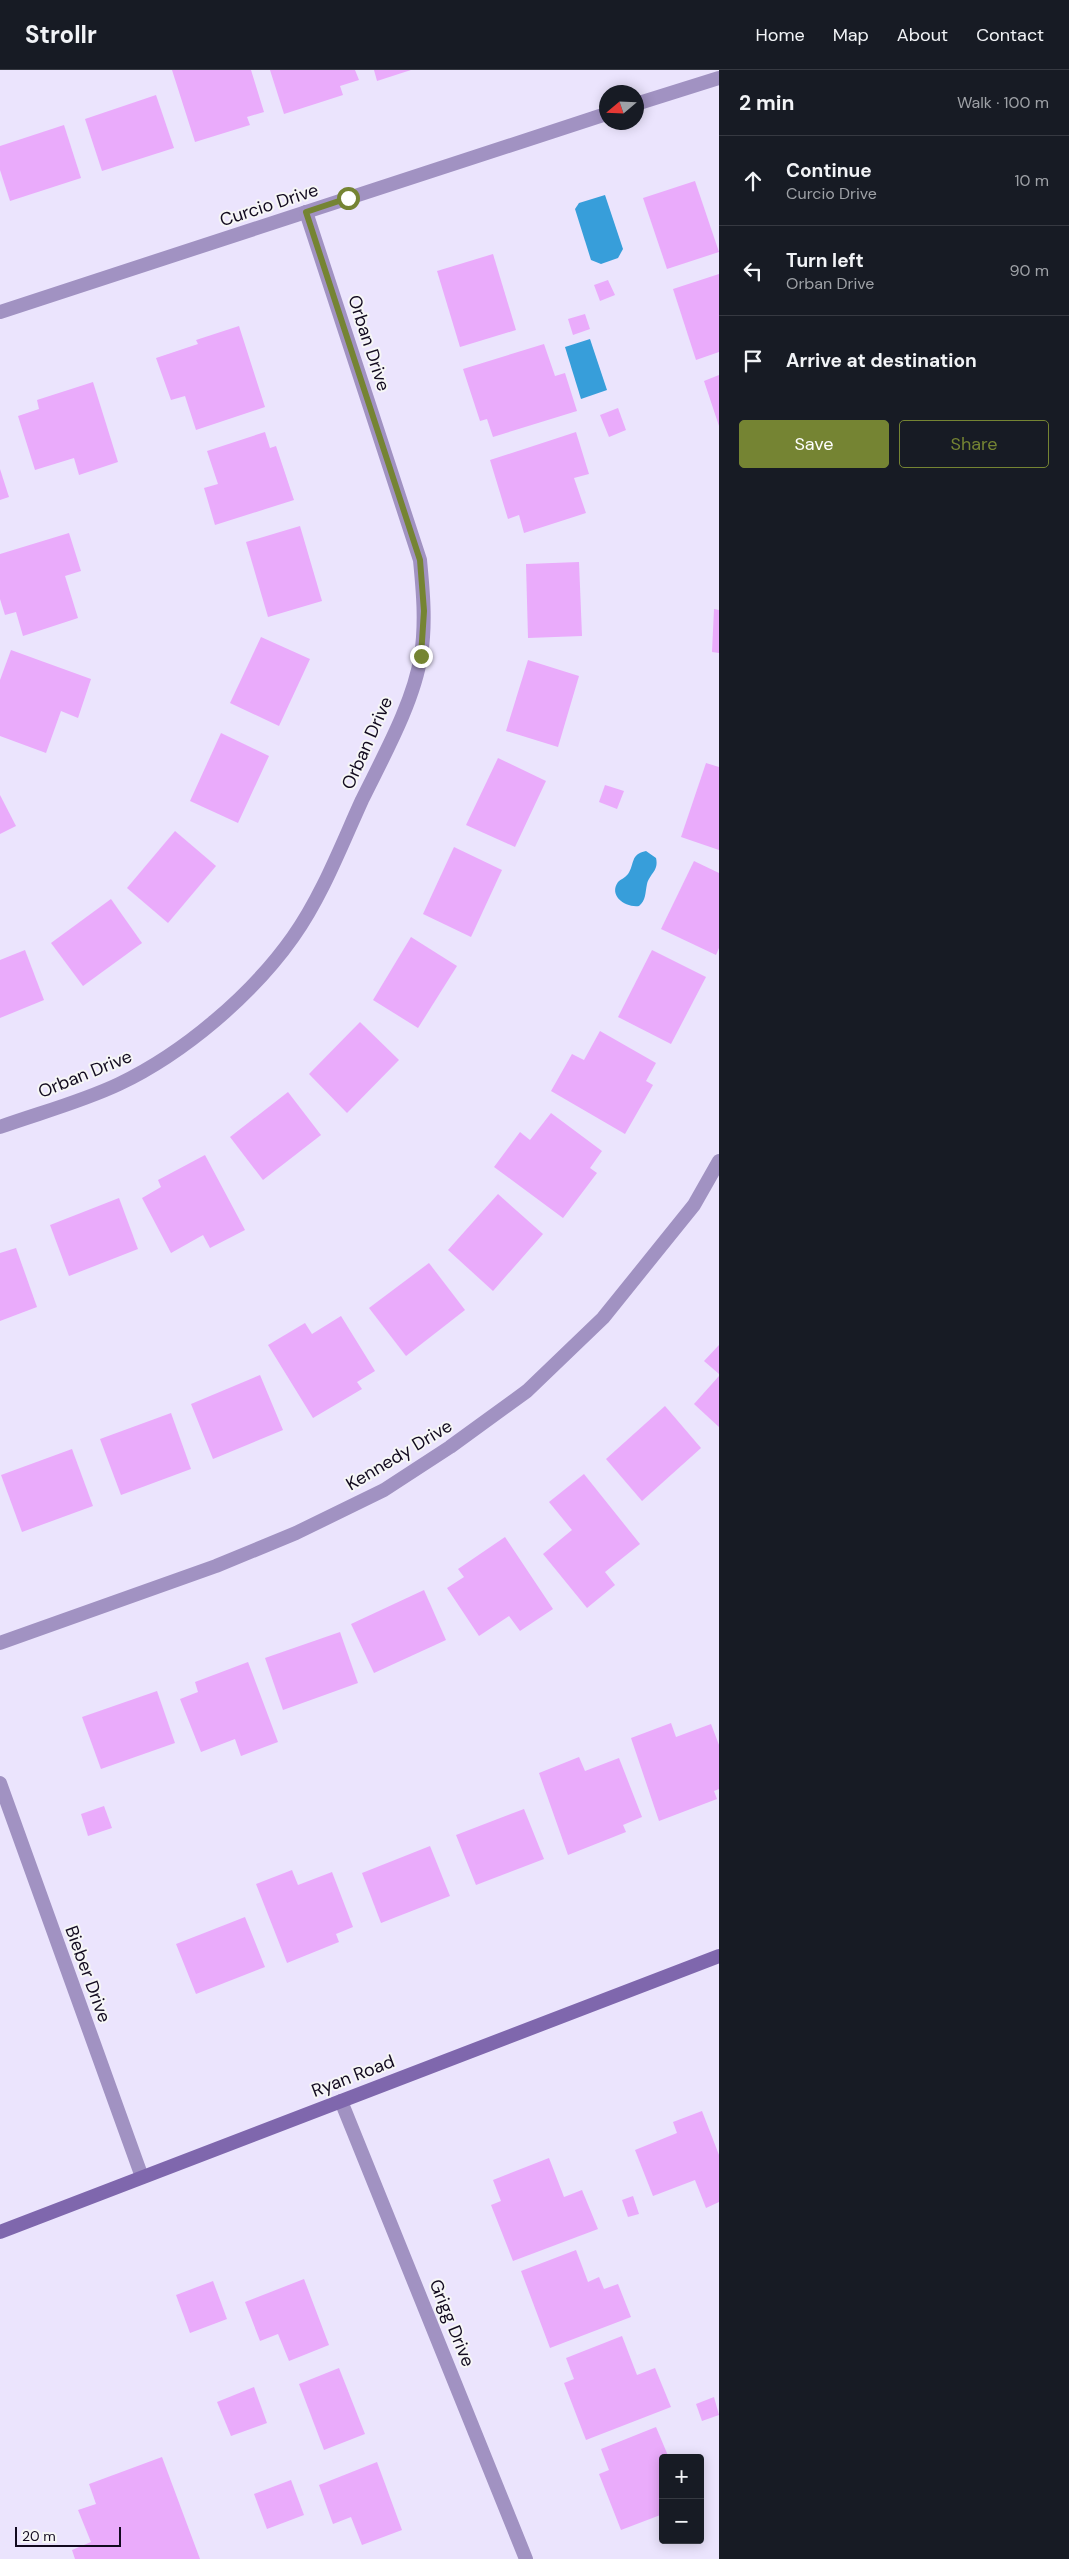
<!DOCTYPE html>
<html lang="en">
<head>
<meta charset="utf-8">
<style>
  :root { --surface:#171b24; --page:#242831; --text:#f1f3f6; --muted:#9ea1a6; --line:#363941; --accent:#758433 }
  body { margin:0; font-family:"DM Sans",sans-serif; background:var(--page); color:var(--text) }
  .controls { position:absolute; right:15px; bottom:15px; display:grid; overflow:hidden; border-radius:5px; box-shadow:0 2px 12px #0003 }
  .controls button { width:45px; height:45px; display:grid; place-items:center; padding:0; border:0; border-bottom:1px solid var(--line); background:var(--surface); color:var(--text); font:25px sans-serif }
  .compass { position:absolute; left:599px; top:15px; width:45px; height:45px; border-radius:50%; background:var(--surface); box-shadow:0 2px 12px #0003; rotate:251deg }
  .scale { position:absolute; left:15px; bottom:12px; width:106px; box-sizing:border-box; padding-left:5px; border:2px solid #120a1f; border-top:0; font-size:14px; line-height:18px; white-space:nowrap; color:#120a1f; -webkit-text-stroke:4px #f6f6f6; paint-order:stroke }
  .stop { position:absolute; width:15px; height:15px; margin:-11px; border:4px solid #758433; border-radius:50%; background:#fff }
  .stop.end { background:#758433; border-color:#fff; box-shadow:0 1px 5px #0008 }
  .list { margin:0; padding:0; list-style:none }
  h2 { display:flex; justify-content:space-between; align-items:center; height:65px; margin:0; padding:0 20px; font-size:21px }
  h2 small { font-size:16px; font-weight:400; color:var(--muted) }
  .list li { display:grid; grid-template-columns:32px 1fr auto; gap:15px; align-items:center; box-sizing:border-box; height:90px; padding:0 20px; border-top:1px solid var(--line) }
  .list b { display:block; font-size:19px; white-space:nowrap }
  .list p { margin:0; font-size:16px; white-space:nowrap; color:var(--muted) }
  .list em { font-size:16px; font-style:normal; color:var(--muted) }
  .actions { display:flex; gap:10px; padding:15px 20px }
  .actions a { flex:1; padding:11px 0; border:1px solid var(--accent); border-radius:5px; text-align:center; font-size:18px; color:var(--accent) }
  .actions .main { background:var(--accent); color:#fff }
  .icon { flex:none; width:28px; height:28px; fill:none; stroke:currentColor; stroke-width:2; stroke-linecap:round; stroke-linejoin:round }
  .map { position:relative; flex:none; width:719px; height:2489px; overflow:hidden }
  header { display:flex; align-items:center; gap:30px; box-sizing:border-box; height:70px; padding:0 25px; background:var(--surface); border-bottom:1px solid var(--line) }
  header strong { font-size:24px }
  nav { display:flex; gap:28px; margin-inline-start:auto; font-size:18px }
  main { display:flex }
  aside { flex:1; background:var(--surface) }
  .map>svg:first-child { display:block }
</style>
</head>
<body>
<header>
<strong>Strollr</strong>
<nav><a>Home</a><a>Map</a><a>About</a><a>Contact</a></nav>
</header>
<main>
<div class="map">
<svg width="719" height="2489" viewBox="0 0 719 2489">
  <rect width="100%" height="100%" fill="#ebe4fd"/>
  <g fill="#379eda">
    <path d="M 605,125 L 623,179 L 618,188 L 601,194 L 591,190 L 575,139 L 579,133 Z"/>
    <path d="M 590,269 L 607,320 L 581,329 L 565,277 Z"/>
    <path d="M 646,781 L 656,788 C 659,801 650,803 647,814 C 645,824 646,830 639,836 C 626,838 608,826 618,812 C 621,809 625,808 628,804 C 635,794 630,784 646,781 Z"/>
  </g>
  <g fill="#eaabfb">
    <path d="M 172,0 L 251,0 L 264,42 L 247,47 L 250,55 L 195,72 Z"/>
    <path d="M 270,0 L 355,0 L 359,10 L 340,16 L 343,25 L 284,44 Z"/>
    <path d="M 374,0 L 411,0 L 377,11 Z"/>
    <path d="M 156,25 L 174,78 L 102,101 L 85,49 Z"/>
    <path d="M 64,55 L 81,108 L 10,131 L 0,100 L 0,76 Z"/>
    <path d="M 695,111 L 719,182 L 667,199 L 643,128 Z"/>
    <path d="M 493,184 L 516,260 L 460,277 L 437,201 Z"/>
    <path d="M 719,204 L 719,282 L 696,290 L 673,219 Z"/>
    <path d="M 608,210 L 615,225 L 600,231 L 594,215 Z"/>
    <path d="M 585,244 L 590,259 L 573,265 L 568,249 Z"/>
    <path d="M 239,256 L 265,337 L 196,360 L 185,326 L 171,330 L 156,288 L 198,274 L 196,270 Z"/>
    <path d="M 544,274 L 555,306 L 565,303 L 577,341 L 493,367 L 487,349 L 480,351 L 463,299 Z"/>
    <path d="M 719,305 L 719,356 L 704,311 Z"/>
    <path d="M 93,312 L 118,392 L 79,405 L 74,388 L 35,400 L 18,346 L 39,339 L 37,330 Z"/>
    <path d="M 618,338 L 626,360 L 609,367 L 600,345 Z"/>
    <path d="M 265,362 L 270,378 L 276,376 L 294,430 L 215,455 L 204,418 L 218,414 L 207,381 Z"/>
    <path d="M 576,362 L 589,404 L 574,408 L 586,443 L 524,463 L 519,445 L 508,449 L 490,390 Z"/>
    <path d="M 0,399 L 9,427 L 0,430 Z"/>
    <path d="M 300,456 L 322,531 L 268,547 L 246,472 Z"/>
    <path d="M 69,463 L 81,501 L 65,506 L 78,548 L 23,566 L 16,542 L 5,545 L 0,529 L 0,484 Z"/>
    <path d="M 579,492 L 582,566 L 528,568 L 526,494 Z"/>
    <path d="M 714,539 L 719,540 L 719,583 L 712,582 Z"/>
    <path d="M 261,567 L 310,589 L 279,656 L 230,633 Z"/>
    <path d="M 11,580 L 91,609 L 78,648 L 61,641 L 46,683 L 0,666 L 0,610 Z"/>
    <path d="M 528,590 L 579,606 L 558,677 L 506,661 Z"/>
    <path d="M 221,663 L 269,686 L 238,753 L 190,731 Z"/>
    <path d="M 498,688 L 546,711 L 515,777 L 466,755 Z"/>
    <path d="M 706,693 L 719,697 L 719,780 L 681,767 Z"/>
    <path d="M 605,715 L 624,721 L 617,739 L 599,732 Z"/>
    <path d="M 0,725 L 16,756 L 0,764 Z"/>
    <path d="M 175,761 L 216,796 L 168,853 L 127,818 Z"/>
    <path d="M 454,777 L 502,800 L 471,867 L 423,844 Z"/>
    <path d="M 694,791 L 719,803 L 719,878 L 716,885 L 661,859 Z"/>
    <path d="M 111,829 L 142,873 L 83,916 L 51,873 Z"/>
    <path d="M 411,867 L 457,896 L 418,958 L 373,930 Z"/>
    <path d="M 25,880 L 44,930 L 0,948 L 0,890 Z"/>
    <path d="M 652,880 L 706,907 L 671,974 L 618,947 Z"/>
    <path d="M 360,952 L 399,990 L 347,1043 L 309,1004 Z"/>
    <path d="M 600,961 L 656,993 L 646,1011 L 653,1015 L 625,1064 L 551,1021 L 572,984 L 584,990 Z"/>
    <path d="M 288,1022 L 321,1065 L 263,1110 L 230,1067 Z"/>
    <path d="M 551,1043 L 602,1081 L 590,1098 L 597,1103 L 563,1148 L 494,1097 L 520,1062 L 530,1070 Z"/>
    <path d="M 205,1085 L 245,1160 L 210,1178 L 203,1165 L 171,1183 L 142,1128 L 161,1117 L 158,1110 Z"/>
    <path d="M 498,1124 L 543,1164 L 493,1221 L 448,1180 Z"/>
    <path d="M 119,1128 L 138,1179 L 69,1206 L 50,1155 Z"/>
    <path d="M 16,1178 L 37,1237 L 0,1251 L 0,1183 Z"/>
    <path d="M 429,1193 L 465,1240 L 406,1286 L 369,1238 Z"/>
    <path d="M 341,1246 L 375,1301 L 357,1312 L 362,1319 L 313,1348 L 268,1275 L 305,1253 L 312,1264 Z"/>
    <path d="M 719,1275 L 719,1304 L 704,1291 Z"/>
    <path d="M 260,1305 L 283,1360 L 213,1389 L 191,1334 Z"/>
    <path d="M 719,1306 L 719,1357 L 694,1334 Z"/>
    <path d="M 665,1336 L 701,1378 L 642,1431 L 606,1389 Z"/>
    <path d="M 171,1343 L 191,1399 L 121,1425 L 100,1369 Z"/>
    <path d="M 72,1379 L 93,1436 L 22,1462 L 1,1405 Z"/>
    <path d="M 584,1404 L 640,1474 L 605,1502 L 615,1515 L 587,1538 L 543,1484 L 572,1460 L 549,1432 Z"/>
    <path d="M 505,1467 L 553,1539 L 520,1561 L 509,1546 L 479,1566 L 447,1518 L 464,1507 L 458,1499 Z"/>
    <path d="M 424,1520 L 446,1570 L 374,1603 L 351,1554 Z"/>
    <path d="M 340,1562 L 358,1613 L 283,1640 L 265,1588 Z"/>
    <path d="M 248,1592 L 278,1672 L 241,1686 L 235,1669 L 201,1682 L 180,1629 L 198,1622 L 195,1612 Z"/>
    <path d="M 157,1621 L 175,1673 L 101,1699 L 82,1647 Z"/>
    <path d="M 671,1653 L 676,1667 L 711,1654 L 719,1675 L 719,1719 L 714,1721 L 717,1729 L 659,1751 L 631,1668 Z"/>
    <path d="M 579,1687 L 585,1701 L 619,1688 L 642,1747 L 623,1755 L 626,1762 L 568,1785 L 539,1703 Z"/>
    <path d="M 104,1736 L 112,1758 L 88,1766 L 81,1744 Z"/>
    <path d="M 524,1739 L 544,1789 L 476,1815 L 456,1765 Z"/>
    <path d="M 430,1776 L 450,1826 L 381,1853 L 362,1803 Z"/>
    <path d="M 292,1800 L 298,1815 L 332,1802 L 353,1857 L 336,1864 L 339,1872 L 287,1893 L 256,1814 Z"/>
    <path d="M 245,1847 L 265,1897 L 196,1924 L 176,1874 Z"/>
    <path d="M 702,2041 L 719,2085 L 719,2132 L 706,2138 L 695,2110 L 653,2126 L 635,2080 L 677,2063 L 673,2052 Z"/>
    <path d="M 549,2088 L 564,2127 L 582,2120 L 598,2159 L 513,2191 L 491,2135 L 501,2131 L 493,2110 Z"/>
    <path d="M 633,2126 L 639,2144 L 628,2147 L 622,2130 Z"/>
    <path d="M 576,2180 L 588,2212 L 599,2207 L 604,2219 L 618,2214 L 631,2247 L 550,2278 L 521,2201 Z"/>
    <path d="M 304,2209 L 329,2275 L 289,2291 L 278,2264 L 260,2271 L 245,2232 Z"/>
    <path d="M 213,2211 L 227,2249 L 190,2263 L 176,2225 Z"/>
    <path d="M 622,2266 L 637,2305 L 655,2298 L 671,2337 L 586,2370 L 564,2313 L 574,2309 L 566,2288 Z"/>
    <path d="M 339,2298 L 365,2364 L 324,2380 L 299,2314 Z"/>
    <path d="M 254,2317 L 267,2353 L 231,2366 L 217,2332 Z"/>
    <path d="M 714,2327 L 719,2345 L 702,2351 L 696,2334 Z"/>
    <path d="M 656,2357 L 669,2388 L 663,2388 L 663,2444 L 621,2460 L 599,2404 L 609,2400 L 601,2379 Z"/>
    <path d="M 162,2387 L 200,2489 L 75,2489 L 72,2480 L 91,2472 L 78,2440 L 96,2434 L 89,2414 Z"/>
    <path d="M 377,2392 L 402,2460 L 362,2475 L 351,2447 L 333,2454 L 319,2415 Z"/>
    <path d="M 291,2410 L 304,2445 L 267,2459 L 254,2424 Z"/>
  </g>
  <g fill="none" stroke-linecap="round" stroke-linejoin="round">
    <g stroke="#a192c2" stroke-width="14">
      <path d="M 636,34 L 719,8"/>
      <path d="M 0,242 L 606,44"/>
      <path d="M 0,1057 C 39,1043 81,1032 119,1014 C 184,983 252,925 293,867 C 322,826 341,776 362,730 C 383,687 414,632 421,585 C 426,553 423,521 420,490 L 306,142"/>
      <path d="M 0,1573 L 216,1496 L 296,1463 L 384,1420 L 450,1377 L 527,1321 L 603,1248 L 694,1135 L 719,1091"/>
      <path d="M 0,1713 L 142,2107"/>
      <path d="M 341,2031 L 526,2489"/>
    </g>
    <path stroke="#7f67ad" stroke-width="14" d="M 0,2162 L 719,1886"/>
  </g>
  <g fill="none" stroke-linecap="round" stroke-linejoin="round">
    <path stroke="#758433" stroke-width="6" d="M 348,128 L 306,142 L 420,490 L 424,541 L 421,586"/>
  </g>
  <g text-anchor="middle" stroke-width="4" stroke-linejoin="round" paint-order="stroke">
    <g font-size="18" fill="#120a1f" stroke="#f6f6f6">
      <text transform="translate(269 135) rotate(-18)" y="6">Curcio Drive</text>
      <text transform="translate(369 273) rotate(72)" y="6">Orban Drive</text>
      <text transform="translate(367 673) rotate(-66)" y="6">Orban Drive</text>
      <text transform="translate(85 1004) rotate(-22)" y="6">Orban Drive</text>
      <text transform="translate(399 1385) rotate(-31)" y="6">Kennedy Drive</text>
      <text transform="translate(88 1904) rotate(70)" y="6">Bieber Drive</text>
      <text transform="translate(353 2006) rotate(-21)" y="6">Ryan Road</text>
      <text transform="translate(452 2253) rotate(68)" y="6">Grigg Drive</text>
    </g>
  </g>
</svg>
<div class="controls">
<button>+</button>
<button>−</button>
</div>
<svg class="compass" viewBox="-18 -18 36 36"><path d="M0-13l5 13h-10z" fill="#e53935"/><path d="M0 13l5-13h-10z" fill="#9ea1a6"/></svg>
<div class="scale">20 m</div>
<div class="stop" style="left:348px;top:128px"></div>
<div class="stop end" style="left:421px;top:586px"></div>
</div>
<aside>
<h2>2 min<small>Walk · 100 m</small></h2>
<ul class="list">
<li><svg class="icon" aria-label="ahead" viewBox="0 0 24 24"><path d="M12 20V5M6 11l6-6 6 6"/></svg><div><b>Continue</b><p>Curcio Drive</p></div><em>10 m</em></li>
<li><svg class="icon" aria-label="left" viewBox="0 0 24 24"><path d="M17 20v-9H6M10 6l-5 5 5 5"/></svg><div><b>Turn left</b><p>Orban Drive</p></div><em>90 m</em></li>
<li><svg class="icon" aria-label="arrive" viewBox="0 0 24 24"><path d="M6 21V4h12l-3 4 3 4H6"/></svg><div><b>Arrive at destination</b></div></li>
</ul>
<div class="actions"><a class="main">Save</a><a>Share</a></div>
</aside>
</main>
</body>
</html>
